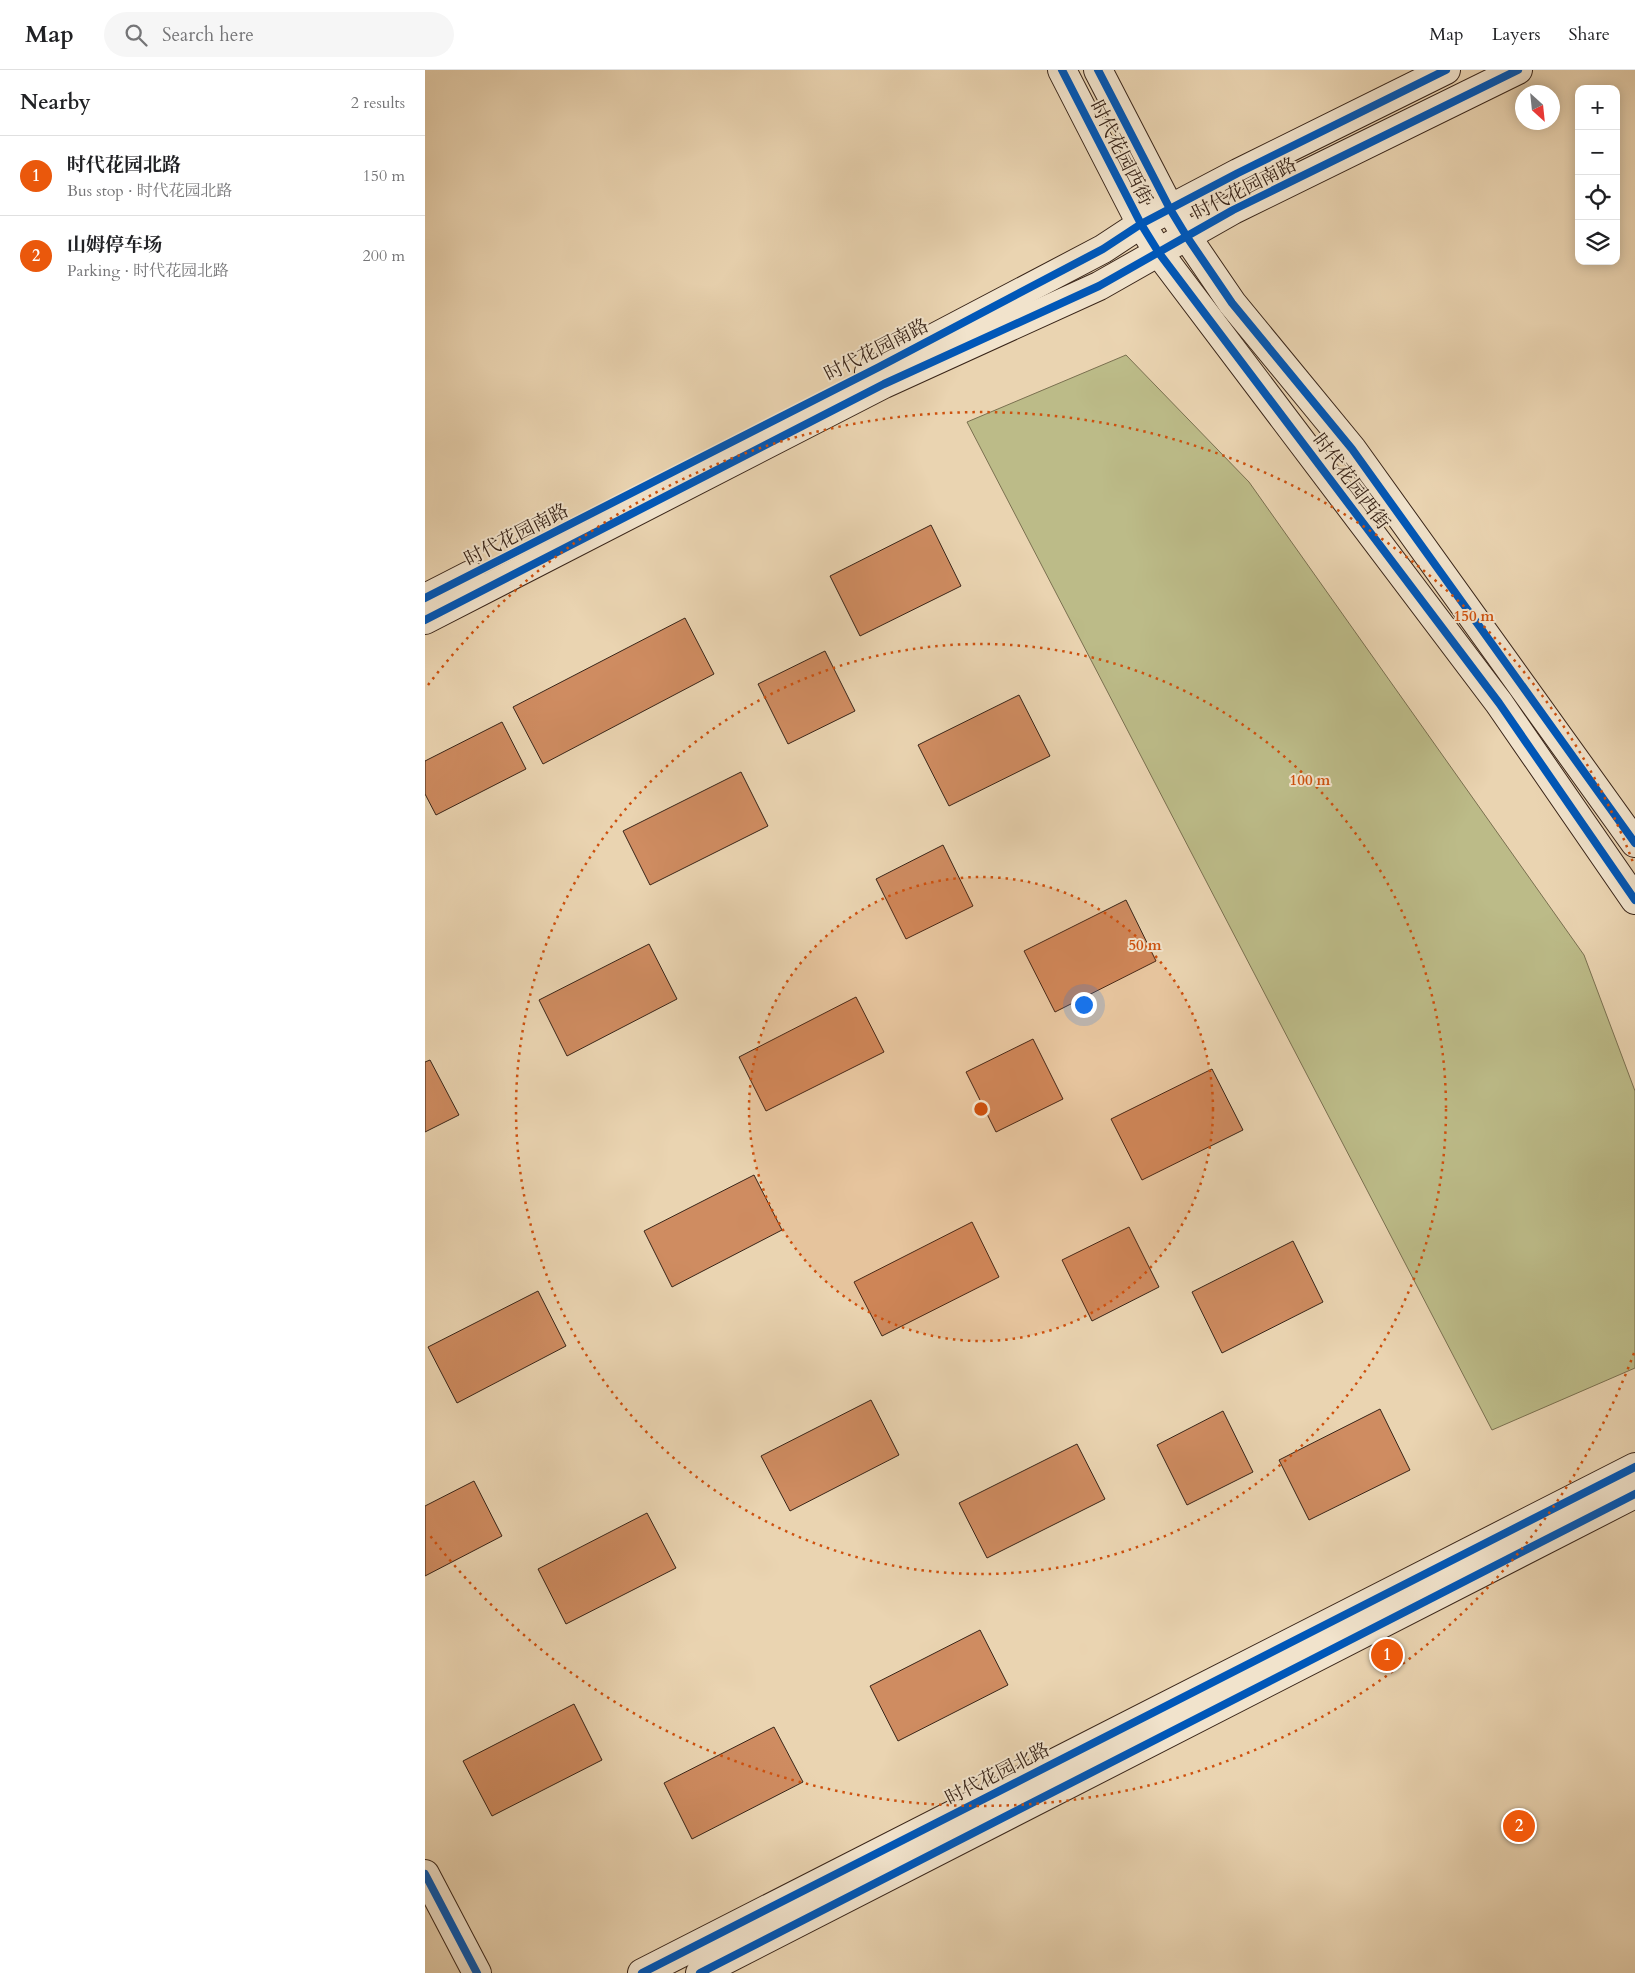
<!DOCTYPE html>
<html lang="en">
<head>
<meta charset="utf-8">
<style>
  :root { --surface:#fff; --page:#f6f6f6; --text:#202124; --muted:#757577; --line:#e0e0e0; --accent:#ea580c }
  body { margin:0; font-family:Cardo,"Noto Serif SC",serif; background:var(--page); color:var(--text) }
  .controls { position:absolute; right:15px; top:15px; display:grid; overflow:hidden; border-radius:10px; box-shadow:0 2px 12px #0003 }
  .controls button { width:45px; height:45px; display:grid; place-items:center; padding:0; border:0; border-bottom:1px solid var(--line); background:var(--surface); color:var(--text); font:25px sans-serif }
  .compass { position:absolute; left:1090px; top:15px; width:45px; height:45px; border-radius:50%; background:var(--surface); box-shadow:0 2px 12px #0003; rotate:153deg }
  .you { position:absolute; left:658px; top:934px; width:18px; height:18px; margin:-12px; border:4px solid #fff; border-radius:50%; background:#1a73e8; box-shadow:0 0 0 8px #1a73e833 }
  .badge { display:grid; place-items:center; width:32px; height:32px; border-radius:50%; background:var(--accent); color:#fff; font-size:16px; font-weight:700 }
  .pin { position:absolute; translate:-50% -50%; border:2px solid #fff; box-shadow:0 1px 5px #0006 }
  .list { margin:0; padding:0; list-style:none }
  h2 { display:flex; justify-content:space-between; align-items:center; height:65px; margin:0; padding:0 20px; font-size:21px }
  h2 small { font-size:16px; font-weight:400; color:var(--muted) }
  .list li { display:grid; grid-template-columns:32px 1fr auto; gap:15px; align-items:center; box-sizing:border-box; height:80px; padding:0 20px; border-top:1px solid var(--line) }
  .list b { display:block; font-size:19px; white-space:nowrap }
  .list p { margin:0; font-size:16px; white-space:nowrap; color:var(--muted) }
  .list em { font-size:16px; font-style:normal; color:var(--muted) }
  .icon { flex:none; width:28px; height:28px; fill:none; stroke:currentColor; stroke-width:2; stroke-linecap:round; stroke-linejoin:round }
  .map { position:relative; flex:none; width:1210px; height:1903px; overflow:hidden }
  header { display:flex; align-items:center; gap:30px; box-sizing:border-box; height:70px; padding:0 25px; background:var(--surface); border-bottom:1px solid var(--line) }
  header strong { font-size:24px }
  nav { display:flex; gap:28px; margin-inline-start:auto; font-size:18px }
  .search { width:350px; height:45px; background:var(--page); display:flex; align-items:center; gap:12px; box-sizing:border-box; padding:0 18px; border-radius:28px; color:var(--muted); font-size:19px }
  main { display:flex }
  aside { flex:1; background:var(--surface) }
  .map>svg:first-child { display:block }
</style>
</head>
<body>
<header>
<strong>Map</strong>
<div class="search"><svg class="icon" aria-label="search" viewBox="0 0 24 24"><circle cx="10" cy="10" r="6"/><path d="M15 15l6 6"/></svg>Search here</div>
<nav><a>Map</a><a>Layers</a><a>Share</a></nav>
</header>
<main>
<aside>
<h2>Nearby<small>2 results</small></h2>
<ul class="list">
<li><span class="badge">1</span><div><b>时代花园北路</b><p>Bus stop · 时代花园北路</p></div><em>150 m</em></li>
<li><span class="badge">2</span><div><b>山姆停车场</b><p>Parking · 时代花园北路</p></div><em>200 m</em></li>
</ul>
</aside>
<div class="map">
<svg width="1210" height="1903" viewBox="0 0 1210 1903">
  <rect width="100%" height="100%" fill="#ead4b1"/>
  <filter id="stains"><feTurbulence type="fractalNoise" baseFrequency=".004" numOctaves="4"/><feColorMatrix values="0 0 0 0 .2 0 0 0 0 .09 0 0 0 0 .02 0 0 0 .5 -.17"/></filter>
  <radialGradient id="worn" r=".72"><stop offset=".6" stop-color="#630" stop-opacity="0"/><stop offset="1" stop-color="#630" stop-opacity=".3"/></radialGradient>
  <path fill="#bcbb88" stroke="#7a7050" d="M 701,285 L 824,412 L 1159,885 L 1210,1021 L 1210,1298 L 1067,1360 L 542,352 Z"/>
  <g fill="#cf8c61" stroke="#392519">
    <path d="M 506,455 L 536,516 L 435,566 L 405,506 Z"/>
    <path d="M 260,548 L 289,604 L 118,694 L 88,637 Z"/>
    <path d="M 400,581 L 430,641 L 363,674 L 333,614 Z"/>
    <path d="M 594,625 L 625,686 L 524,736 L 493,675 Z"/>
    <path d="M 77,652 L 101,699 L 11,745 L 0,724 L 0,691 Z"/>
    <path d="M 316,702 L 343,756 L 225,815 L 198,761 Z"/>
    <path d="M 518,775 L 548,836 L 481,869 L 451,809 Z"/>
    <path d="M 701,830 L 731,891 L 630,942 L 599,881 Z"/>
    <path d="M 224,874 L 252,929 L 142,986 L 114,930 Z"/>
    <path d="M 431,927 L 459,982 L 341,1041 L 314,987 Z"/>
    <path d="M 608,969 L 638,1029 L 571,1062 L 541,1002 Z"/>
    <path d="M 5,990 L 34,1045 L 0,1062 L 0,992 Z"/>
    <path d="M 787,999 L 818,1060 L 717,1110 L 686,1049 Z"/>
    <path d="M 329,1105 L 357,1160 L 247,1217 L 219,1161 Z"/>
    <path d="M 547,1152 L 574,1207 L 457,1266 L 429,1212 Z"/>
    <path d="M 704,1157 L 734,1217 L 667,1251 L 637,1190 Z"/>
    <path d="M 868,1171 L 898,1232 L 797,1283 L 767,1222 Z"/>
    <path d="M 113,1221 L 141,1276 L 32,1333 L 3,1277 Z"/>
    <path d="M 446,1330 L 474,1385 L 365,1441 L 336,1386 Z"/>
    <path d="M 955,1339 L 985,1400 L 884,1450 L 854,1390 Z"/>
    <path d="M 798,1341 L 828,1402 L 762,1435 L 732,1375 Z"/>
    <path d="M 652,1374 L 680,1429 L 562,1488 L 534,1433 Z"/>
    <path d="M 49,1411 L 77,1466 L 0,1506 L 0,1436 Z"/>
    <path d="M 222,1443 L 251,1498 L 141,1554 L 113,1499 Z"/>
    <path d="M 555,1560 L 583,1615 L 473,1671 L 445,1616 Z"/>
    <path d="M 149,1634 L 177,1690 L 67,1746 L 38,1691 Z"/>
    <path d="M 349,1657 L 378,1712 L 267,1769 L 239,1713 Z"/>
  </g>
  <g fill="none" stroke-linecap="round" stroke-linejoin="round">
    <g stroke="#392519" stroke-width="30">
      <g id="secondary">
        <path d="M 637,0 L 716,154 L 734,183 L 1074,633 L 1210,830"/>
        <path d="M 673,0 L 745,139 L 762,167 L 807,233 L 927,379 L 1210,773"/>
        <path d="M 444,302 L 678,179 L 716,154 L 813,103 L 1021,0"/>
        <path d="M 0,528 L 45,505"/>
        <path d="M 0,550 L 459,314 L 674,216 L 808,140 L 1093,0"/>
        <path d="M 0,1804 L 52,1903"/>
        <path d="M 217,1903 L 1210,1397"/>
        <path d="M 275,1903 L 1210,1424"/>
      </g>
    </g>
    <use href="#secondary" stroke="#f1e3cc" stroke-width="28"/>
    <g stroke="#f1e3cc" stroke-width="11">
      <g id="cycleway">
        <path d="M 637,0 L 716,154 L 734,183 L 1074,633 L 1210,830"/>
        <path d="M 673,0 L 745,139 L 762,167 L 807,233 L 927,379 L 1210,773"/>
        <path d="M 0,528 L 454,297 L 678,179 L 716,154 L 813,103 L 1021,0"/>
        <path d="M 0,550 L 459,314 L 674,216 L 808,140 L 1093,0"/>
        <path d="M 0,1804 L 52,1903"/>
        <path d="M 217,1903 L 1210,1397"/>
        <path d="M 275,1903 L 1210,1424"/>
      </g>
    </g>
    <use href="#cycleway" stroke="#0057b8" stroke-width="8"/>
  </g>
  <circle cx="556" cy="1039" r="232" fill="#ce510e" fill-opacity=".12"/>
  <g fill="none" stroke="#ce510e" stroke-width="2.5" stroke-dasharray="2.5 5">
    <circle cx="556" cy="1039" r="232"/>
    <circle cx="556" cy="1039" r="465"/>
    <path d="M1209 1283A697 697 0 0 1 3 1463M3 615A697 697 0 0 1 1209 795"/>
  </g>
  <g text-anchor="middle" stroke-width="4" stroke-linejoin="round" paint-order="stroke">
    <g font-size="19" fill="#392519" stroke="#f1e3cc">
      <text transform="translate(697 82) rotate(63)" y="7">时代花园西街</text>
      <text transform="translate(819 118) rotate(-27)" y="7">时代花园南路</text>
      <text transform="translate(451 279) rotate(-27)" y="7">时代花园南路</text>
      <text transform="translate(927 411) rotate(53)" y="7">时代花园西街</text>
      <text transform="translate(91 464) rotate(-27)" y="7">时代花园南路</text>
      <text transform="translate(572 1703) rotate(-27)" y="7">时代花园北路</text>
    </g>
  </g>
  <circle cx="556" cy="1039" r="8" fill="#ce510e" stroke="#f1e3cc" stroke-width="2.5"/>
  <g font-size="15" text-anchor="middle" font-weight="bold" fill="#ce510e" stroke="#f1e3cc" stroke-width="4" stroke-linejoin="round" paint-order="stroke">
    <text x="1049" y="551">150 m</text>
    <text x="885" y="715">100 m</text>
    <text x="720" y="880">50 m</text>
  </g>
  <rect width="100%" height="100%" filter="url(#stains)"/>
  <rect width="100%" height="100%" fill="url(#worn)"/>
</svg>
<div class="controls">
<button>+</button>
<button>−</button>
<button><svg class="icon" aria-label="locate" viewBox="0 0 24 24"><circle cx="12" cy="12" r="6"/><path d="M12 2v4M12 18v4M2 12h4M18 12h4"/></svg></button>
<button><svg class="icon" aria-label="layers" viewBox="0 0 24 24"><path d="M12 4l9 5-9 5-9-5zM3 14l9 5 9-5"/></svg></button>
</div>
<svg class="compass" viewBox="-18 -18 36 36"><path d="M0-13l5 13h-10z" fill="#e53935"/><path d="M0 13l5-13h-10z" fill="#757577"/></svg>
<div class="you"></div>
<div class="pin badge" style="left:962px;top:1585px">1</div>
<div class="pin badge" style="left:1094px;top:1756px">2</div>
</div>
</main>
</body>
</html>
